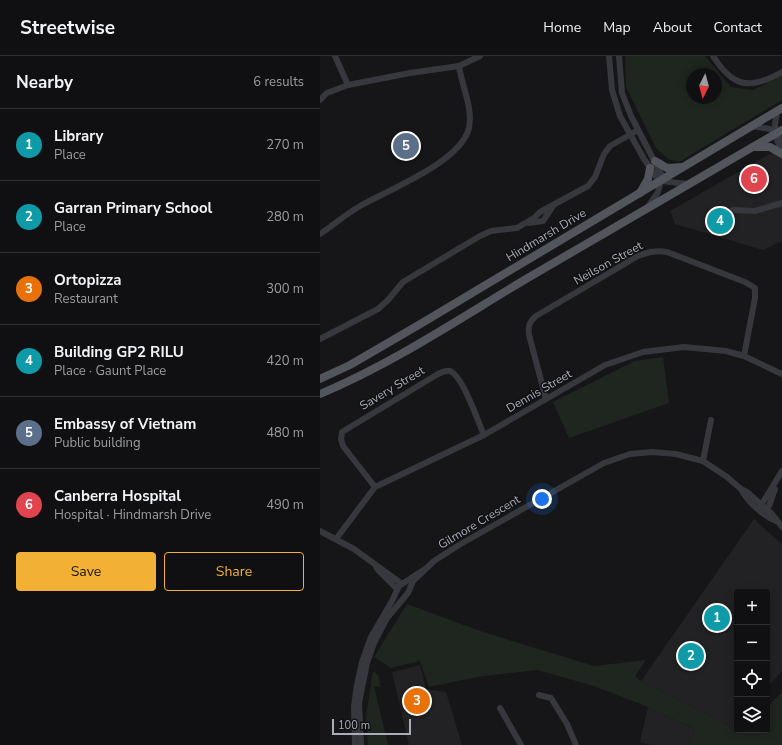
<!DOCTYPE html>
<html lang="en">
<head>
<meta charset="utf-8">
<style>
  :root { --surface:#101012; --page:#1e1e20; --text:#f1f3f6; --muted:#9c9d9f; --line:#303032; --accent:#f2b134 }
  body { margin:0; font-family:"Nunito Sans",sans-serif; background:var(--page); color:var(--text) }
  .controls { position:absolute; right:12px; bottom:12px; display:grid; overflow:hidden; border-radius:4px; box-shadow:0 2px 10px #0003 }
  .controls button { width:36px; height:36px; display:grid; place-items:center; padding:0; border:0; border-bottom:1px solid var(--line); background:var(--surface); color:var(--text); font:20px sans-serif }
  .compass { position:absolute; left:366px; top:12px; width:36px; height:36px; border-radius:50%; background:var(--surface); box-shadow:0 2px 10px #0003; rotate:186deg }
  .scale { position:absolute; left:12px; bottom:10px; width:79px; box-sizing:border-box; padding-left:4px; border:2px solid #a8adb8; border-top:0; font-size:11px; line-height:14px; white-space:nowrap; color:#a8adb8; -webkit-text-stroke:3px #111113; paint-order:stroke }
  .you { position:absolute; left:222px; top:443px; width:14px; height:14px; margin:-10px; border:3px solid #fff; border-radius:50%; background:#1a73e8; box-shadow:0 0 0 6px #1a73e833 }
  .badge { display:grid; place-items:center; width:26px; height:26px; border-radius:50%; background:var(--accent); color:#fff; font-size:13px; font-weight:700 }
  .pin { position:absolute; translate:-50% -50%; border:2px solid #fff; box-shadow:0 1px 4px #0006 }
  .list { margin:0; padding:0; list-style:none }
  h2 { display:flex; justify-content:space-between; align-items:center; height:52px; margin:0; padding:0 16px; font-size:17px }
  h2 small { font-size:13px; font-weight:400; color:var(--muted) }
  .list li { display:grid; grid-template-columns:26px 1fr auto; gap:12px; align-items:center; box-sizing:border-box; height:72px; padding:0 16px; border-top:1px solid var(--line) }
  .list b { display:block; font-size:15px; white-space:nowrap }
  .list p { margin:0; font-size:13px; white-space:nowrap; color:var(--muted) }
  .list em { font-size:13px; font-style:normal; color:var(--muted) }
  .actions { display:flex; gap:8px; padding:12px 16px }
  .actions a { flex:1; padding:9px 0; border:1px solid var(--accent); border-radius:4px; text-align:center; font-size:14px; color:var(--accent) }
  .actions .main { background:var(--accent); color:#111 }
  .icon { flex:none; width:22px; height:22px; fill:none; stroke:currentColor; stroke-width:2; stroke-linecap:round; stroke-linejoin:round }
  .map { position:relative; flex:none; width:462px; height:689px; overflow:hidden }
  header { display:flex; align-items:center; gap:24px; box-sizing:border-box; height:56px; padding:0 20px; background:var(--surface); border-bottom:1px solid var(--line) }
  header strong { font-size:19px }
  nav { display:flex; gap:22px; margin-inline-start:auto; font-size:14px }
  main { display:flex }
  aside { flex:1; background:var(--surface) }
  .map>svg:first-child { display:block }
</style>
</head>
<body>
<header>
<strong>Streetwise</strong>
<nav><a>Home</a><a>Map</a><a>About</a><a>Contact</a></nav>
</header>
<main>
<aside>
<h2>Nearby<small>6 results</small></h2>
<ul class="list">
<li><span class="badge" style="background:#0f9aa8">1</span><div><b>Library</b><p>Place</p></div><em>270 m</em></li>
<li><span class="badge" style="background:#0f9aa8">2</span><div><b>Garran Primary School</b><p>Place</p></div><em>280 m</em></li>
<li><span class="badge" style="background:#e8710a">3</span><div><b>Ortopizza</b><p>Restaurant</p></div><em>300 m</em></li>
<li><span class="badge" style="background:#0f9aa8">4</span><div><b>Building GP2 RILU</b><p>Place · Gaunt Place</p></div><em>420 m</em></li>
<li><span class="badge" style="background:#5c6f8a">5</span><div><b>Embassy of Vietnam</b><p>Public building</p></div><em>480 m</em></li>
<li><span class="badge" style="background:#e0444e">6</span><div><b>Canberra Hospital</b><p>Hospital · Hindmarsh Drive</p></div><em>490 m</em></li>
</ul>
<div class="actions"><a class="main">Save</a><a>Share</a></div>
</aside>
<div class="map">
<svg width="462" height="689" viewBox="0 0 462 689">
  <rect width="100%" height="100%" fill="#161618"/>
  <g fill="#222225">
    <path d="M 462,91 L 462,185 L 443,194 L 355,168 L 350,155 Z"/>
    <path d="M 434,463 L 462,488 L 462,615 L 447,632 L 447,536 L 417,536 L 417,670 L 415,673 L 321,625 Z"/>
    <path d="M 100,609 L 106,633 L 126,636 L 142,689 L 89,689 L 72,616 Z"/>
    <path d="M 328,651 L 374,673 L 369,689 L 331,689 L 320,686 Z"/>
  </g>
  <g fill="#1e261f" fill-rule="evenodd">
    <path d="M 306,0 L 385,0 L 411,31 L 433,34 L 462,20 L 462,44 L 359,106 L 348,103 L 336,92 L 306,31 L 305,3 ZM 372,18 L 396,18 L 396,42 L 372,42 Z"/>
    <path d="M 343,301 L 349,347 L 249,382 L 233,346 L 315,305 Z"/>
    <path d="M 87,548 L 163,576 L 274,610 L 326,604 L 315,620 L 321,625 L 417,674 L 447,674 L 447,651 L 462,636 L 462,689 L 369,689 L 374,673 L 328,651 L 274,630 L 217,614 L 163,620 L 109,631 L 100,605 L 71,612 L 54,601 Z"/>
    <path d="M 53,615 L 58,619 L 61,631 L 54,630 L 68,689 L 48,689 L 46,660 Z"/>
  </g>
  <g fill="none" stroke-linecap="round" stroke-linejoin="round">
    <g stroke="#37383d" stroke-width="6">
      <path d="M 15,0 L 28,29"/>
      <path d="M 289,0 L 292,34 L 300,60 L 324,103 L 337,122 L 342,125 L 367,128"/>
      <path d="M 299,0 L 302,37 L 311,60 L 342,120 L 338,136 L 328,151"/>
      <path d="M 393,0 C 413,32 430,34 462,16"/>
      <path d="M 0,44 L 7,37 L 28,29 L 90,17 L 139,10 L 160,0"/>
      <path d="M 458,54 C 453,70 454,81 462,95"/>
      <path d="M 431,70 L 450,73 L 462,85"/>
      <path d="M 413,154 L 435,155 L 462,147"/>
      <path d="M 209,167 L 223,165 L 233,150"/>
      <path d="M 0,178 C 14,169 26,158 40,150 C 68,134 141,106 149,72 C 153,51 142,31 139,10"/>
      <path d="M 0,283 L 58,253 L 68,244 L 83,226 L 160,180 L 171,175 L 197,172 L 214,162 L 220,156 L 268,130 L 275,121 L 284,98 L 290,90 L 318,74"/>
      <path d="M 226,343 L 209,279 C 208,270 209,266 216,260 L 318,200 C 329,196 336,194 347,196 L 425,226 L 435,232 L 435,242 L 424,300"/>
      <path d="M 383,405 L 391,364"/>
      <path d="M 55,431 L 23,390 L 21,383 L 22,376 L 118,318 C 122,316 126,314 130,315 C 143,320 158,366 164,379"/>
      <path d="M 421,433 C 427,445 443,460 456,465"/>
      <path d="M 440,451 L 462,415"/>
      <path d="M 445,455 L 449,450 L 455,433"/>
      <path d="M 0,475 L 34,493 L 82,528"/>
      <path d="M 16,483 L 55,431 L 164,379 L 285,309 L 323,296 L 364,291 L 406,295 L 424,300 L 462,318"/>
      <path d="M 56,511 L 59,515 L 77,533"/>
      <path d="M 219,639 L 231,642 L 247,668 L 256,689"/>
      <path d="M 180,652 L 201,689"/>
      <path d="M 35,689 L 34,650 L 37,629 L 42,606 L 51,581 L 72,545 L 79,530 L 105,513"/>
      <path d="M 41,689 L 39,647 L 47,607 L 54,587 L 67,562 L 88,537 L 93,525 L 114,505 L 139,489 L 284,407 L 310,398 L 332,396 L 356,398 L 383,405 L 407,421 L 421,433 L 427,436 L 452,458 L 462,471"/>
    </g>
    <g stroke="#53555c" stroke-width="8">
      <path d="M 433,91 L 450,91 L 462,98"/>
      <path d="M 335,105 L 347,112 L 362,111"/>
      <path d="M 320,137 L 328,123 L 330,112"/>
      <path d="M 0,323 L 30,309 L 102,267 L 462,52"/>
      <path d="M 0,338 C 72,308 139,263 206,223 C 291,173 377,124 462,74"/>
    </g>
  </g>
  <g text-anchor="middle" stroke-width="3" stroke-linejoin="round" paint-order="stroke">
    <g font-size="12" fill="#a8adb8" stroke="#111113">
      <text transform="translate(226 179) rotate(-31)" y="4">Hindmarsh Drive</text>
      <text transform="translate(288 207) rotate(-29)" y="4">Neilson Street</text>
      <text transform="translate(72 332) rotate(-31)" y="4">Savery Street</text>
      <text transform="translate(219 335) rotate(-30)" y="4">Dennis Street</text>
      <text transform="translate(159 466) rotate(-31)" y="4">Gilmore Crescent</text>
    </g>
  </g>
</svg>
<div class="controls">
<button>+</button>
<button>−</button>
<button><svg class="icon" aria-label="locate" viewBox="0 0 24 24"><circle cx="12" cy="12" r="6"/><path d="M12 2v4M12 18v4M2 12h4M18 12h4"/></svg></button>
<button><svg class="icon" aria-label="layers" viewBox="0 0 24 24"><path d="M12 4l9 5-9 5-9-5zM3 14l9 5 9-5"/></svg></button>
</div>
<svg class="compass" viewBox="-18 -18 36 36"><path d="M0-13l5 13h-10z" fill="#e53935"/><path d="M0 13l5-13h-10z" fill="#9c9d9f"/></svg>
<div class="scale">100 m</div>
<div class="you"></div>
<div class="pin badge" style="left:397px;top:562px;background:#0f9aa8">1</div>
<div class="pin badge" style="left:371px;top:600px;background:#0f9aa8">2</div>
<div class="pin badge" style="left:97px;top:645px;background:#e8710a">3</div>
<div class="pin badge" style="left:400px;top:165px;background:#0f9aa8">4</div>
<div class="pin badge" style="left:86px;top:90px;background:#5c6f8a">5</div>
<div class="pin badge" style="left:434px;top:123px;background:#e0444e">6</div>
</div>
</main>
</body>
</html>
